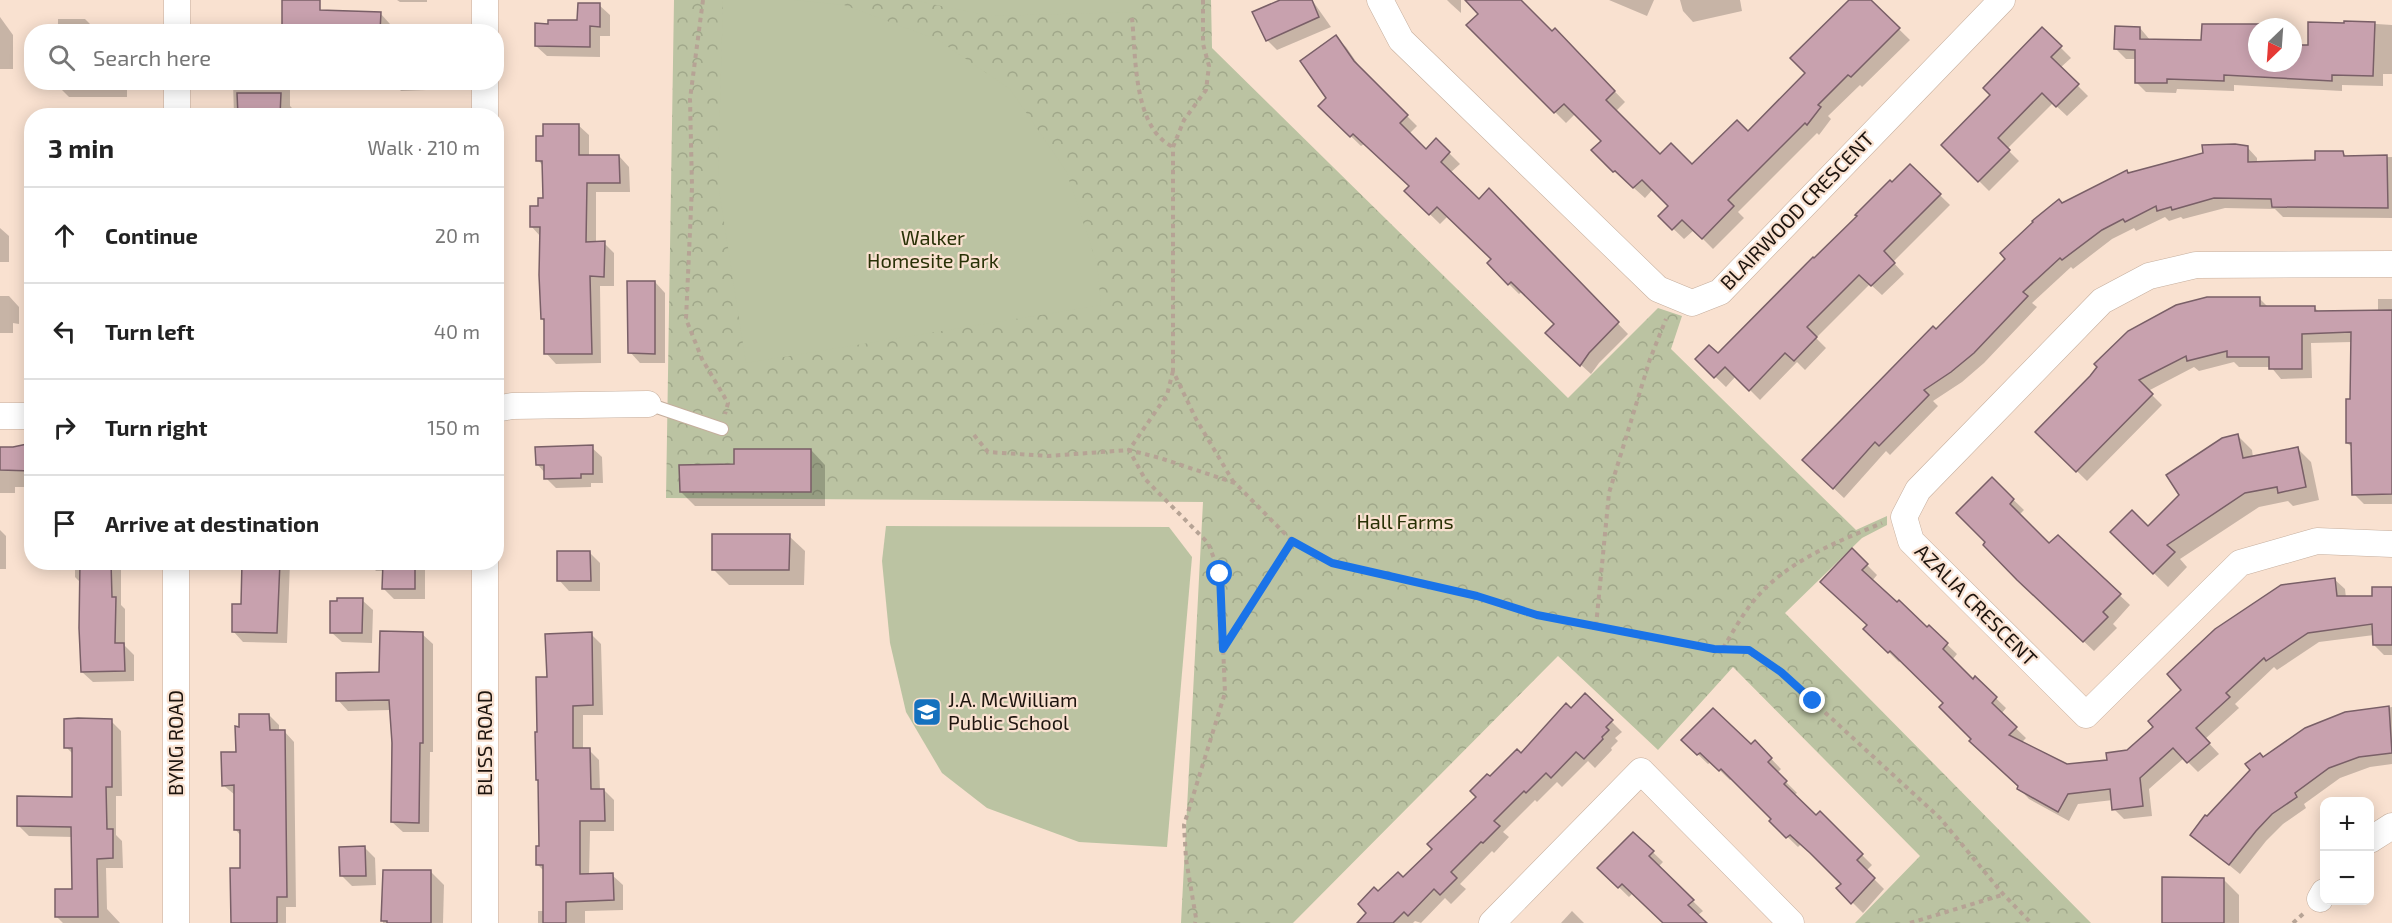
<!DOCTYPE html>
<html lang="en">
<head>
<meta charset="utf-8">
<style>
  :root { --surface:#fff; --page:#f6f6f6; --text:#222; --muted:#767676; --line:#e0e0e0 }
  body { margin:0; font-family:"Exo 2",sans-serif; background:var(--page); color:var(--text) }
  .controls { position:absolute; right:18px; bottom:18px; display:grid; overflow:hidden; border-radius:12px; box-shadow:0 3px 15px #0003 }
  .controls button { width:54px; height:54px; display:grid; place-items:center; padding:0; border:0; border-bottom:2px solid var(--line); background:var(--surface); color:var(--text); font:30px sans-serif }
  .compass { position:absolute; left:2248px; top:18px; width:54px; height:54px; border-radius:50%; background:var(--surface); box-shadow:0 3px 15px #0003; rotate:205deg }
  .stop { position:absolute; width:18px; height:18px; margin:-14px; border:4px solid #1a73e8; border-radius:50%; background:#fff }
  .stop.end { background:#1a73e8; border-color:#fff; box-shadow:0 2px 6px #0008 }
  .list { margin:0; padding:0; list-style:none }
  h2 { display:flex; justify-content:space-between; align-items:center; height:78px; margin:0; padding:0 24px; font-size:26px }
  h2 small { font-size:20px; font-weight:400; color:var(--muted) }
  .list li { display:grid; grid-template-columns:39px 1fr auto; gap:18px; align-items:center; box-sizing:border-box; height:96px; padding:0 24px; border-top:2px solid var(--line) }
  .list b { display:block; font-size:22px; white-space:nowrap }
  .list em { font-size:20px; font-style:normal; color:var(--muted) }
  .icon { flex:none; width:33px; height:33px; fill:none; stroke:currentColor; stroke-width:2; stroke-linecap:round; stroke-linejoin:round }
  .map { position:relative; flex:none; width:2392px; height:923px; overflow:hidden }
  .search { position:absolute; background:var(--surface); box-shadow:0 3px 15px #0003; left:24px; top:24px; width:480px; height:66px; display:flex; align-items:center; gap:15px; box-sizing:border-box; padding:0 21px; border-radius:24px; color:var(--muted); font-size:22px }
  .panel { position:absolute; background:var(--surface); box-shadow:0 3px 15px #0003; left:24px; top:108px; width:480px; height:462px; border-radius:24px }
  .map>svg:first-child { display:block }
</style>
</head>
<body>
<div class="map">
<svg width="2392" height="923" viewBox="0 0 2392 923">
  <defs>
    <pattern id="park-crowns" width="20" height="18" patternUnits="userSpaceOnUse" patternTransform="scale(1.5)"><rect width="20" height="18" fill="#bbc3a2"/><path d="M2 6a3 3 0 1 1 6 0M12 15a3 3 0 1 1 6 0" fill="none" stroke="#a0a78a"/></pattern>
  </defs>
  <rect width="100%" height="100%" fill="#f9e1d0"/>
  <path fill="url(#park-crowns)" d="M 674,0 L 1211,0 L 1212,48 L 1568,398 L 1658,308 L 1682,316 L 1671,349 L 1856,530 L 1887,516 L 1887,525 L 1862,538 L 1785,613 L 2091,923 L 1855,923 L 1920,856 L 1733,667 L 1658,750 L 1558,656 L 1293,923 L 1181,923 L 1203,502 L 666,498 Z"/>
  <g fill="#bbc3a2">
    <path d="M 723,0 L 794,0 L 844,5 L 938,40 L 1010,89 L 1066,171 L 1097,264 L 1101,305 L 746,363 L 718,183 Z"/>
    <path d="M 912,0 L 1135,0 L 1135,12 L 990,16 Z"/>
    <path d="M 886,526 L 1169,527 L 1192,557 L 1167,847 L 1079,842 L 987,808 L 942,773 L 906,712 L 890,643 L 882,561 Z"/>
  </g>
  <g fill="#0003">
    <path d="M 397,0 L 427,0 L 427,2 L 400,2 Z"/>
    <path d="M 1283,0 L 1312,0 L 1331,27 L 1277,50 L 1267,40 Z"/>
    <path d="M 1447,0 L 1461,0 L 1461,13 L 1451,4 Z"/>
    <path d="M 1467,0 L 1519,0 L 1552,33 L 1555,30 L 1625,102 L 1615,112 L 1660,156 L 1692,166 L 1748,133 L 1807,73 L 1851,0 L 1869,0 L 1910,40 L 1862,87 L 1860,85 L 1828,116 L 1831,119 L 1819,135 L 1817,133 L 1738,212 L 1744,218 L 1713,249 L 1694,230 L 1684,239 L 1660,216 L 1670,206 L 1653,189 L 1645,198 L 1604,161 L 1603,141 L 1575,114 L 1566,123 L 1468,25 L 1480,14 Z"/>
    <path d="M 1609,0 L 1654,0 L 1647,16 Z"/>
    <path d="M 1680,0 L 1740,0 L 1742,11 L 1693,22 L 1683,11 Z"/>
    <path d="M 599,5 L 610,15 L 610,36 L 600,36 L 600,57 L 547,56 L 536,46 L 549,25 L 579,22 Z"/>
    <path d="M 380,13 L 390,24 L 390,32 L 284,32 Z"/>
    <path d="M 0,17 L 13,35 L 13,69 L 0,69 Z"/>
    <path d="M 58,19 L 85,19 L 98,32 L 58,32 Z"/>
    <path d="M 2346,22 L 2392,25 L 2392,74 L 2383,74 L 2383,86 L 2342,85 L 2342,91 L 2234,85 L 2234,91 L 2177,89 L 2176,93 L 2146,92 L 2136,82 L 2137,59 L 2126,59 L 2116,49 L 2140,28 L 2150,40 L 2203,41 L 2261,25 L 2262,27 L 2257,27 L 2257,63 L 2293,63 L 2293,46 L 2309,47 L 2346,25 Z"/>
    <path d="M 2042,29 L 2071,58 L 2060,68 L 2088,96 L 2067,116 L 2053,103 L 2007,149 L 2019,161 L 1989,191 L 1943,145 L 1993,95 Z"/>
    <path d="M 1335,37 L 1346,47 L 1364,73 L 1417,126 L 1409,134 L 1426,151 L 1436,140 L 1460,164 L 1450,173 L 1479,201 L 1489,190 L 1628,334 L 1599,363 L 1591,374 L 1557,343 L 1556,324 L 1523,291 L 1519,294 L 1509,284 L 1489,263 L 1493,260 L 1448,216 L 1440,224 L 1406,191 L 1411,187 L 1364,144 L 1361,146 L 1320,106 L 1328,98 Z"/>
    <path d="M 54,82 L 127,82 L 127,97 L 69,97 Z"/>
    <path d="M 233,82 L 290,82 L 290,106 L 295,111 L 295,116 L 234,116 Z"/>
    <path d="M 393,82 L 427,82 L 427,90 L 401,91 Z"/>
    <path d="M 382,110 L 401,110 L 406,116 L 382,116 Z"/>
    <path d="M 578,125 L 589,135 L 589,157 L 619,156 L 629,167 L 630,192 L 596,192 L 596,243 L 604,243 L 614,253 L 614,286 L 600,286 L 601,363 L 556,364 L 546,353 L 545,322 L 542,319 L 541,237 L 531,226 L 544,199 L 543,166 L 538,160 L 545,137 Z"/>
    <path d="M 2247,147 L 2257,158 L 2257,163 L 2317,161 L 2343,153 L 2348,158 L 2392,157 L 2392,218 L 2283,217 L 2275,209 L 2225,208 L 2183,219 L 2181,217 L 2169,221 L 2165,217 L 2136,231 L 2134,228 L 2112,239 L 2073,269 L 2071,267 L 2032,303 L 2037,307 L 1984,363 L 1962,382 L 1933,401 L 1938,406 L 1890,455 L 1886,451 L 1844,498 L 1814,470 L 1936,331 L 2062,204 L 2129,174 Z"/>
    <path d="M 1910,166 L 1950,205 L 1893,262 L 1904,274 L 1882,295 L 1870,284 L 1816,338 L 1826,348 L 1805,370 L 1797,362 L 1760,400 L 1736,376 L 1726,387 L 1697,359 L 1718,355 Z"/>
    <path d="M 0,228 L 9,236 L 9,262 L 0,262 Z"/>
    <path d="M 655,282 L 665,293 L 665,363 L 640,363 L 630,352 Z"/>
    <path d="M 0,296 L 9,296 L 19,307 L 19,324 L 13,323 L 13,333 L 0,333 Z"/>
    <path d="M 2259,298 L 2269,308 L 2314,307 L 2320,313 L 2378,312 L 2378,299 L 2392,299 L 2392,504 L 2364,504 L 2354,494 L 2353,448 L 2347,443 L 2352,401 L 2352,342 L 2311,343 L 2312,378 L 2281,379 L 2271,367 L 2239,367 L 2234,362 L 2199,371 L 2194,367 L 2148,391 L 2162,405 L 2087,481 L 2037,432 Z"/>
    <path d="M 32,434 L 32,487 L 15,487 L 15,493 L 0,493 L 0,448 L 14,448 L 31,444 Z"/>
    <path d="M 2238,436 L 2252,450 L 2253,458 L 2297,448 L 2311,462 L 2319,500 L 2293,506 L 2288,501 L 2259,507 L 2180,559 L 2187,567 L 2168,587 L 2112,532 L 2148,528 Z"/>
    <path d="M 591,447 L 602,457 L 603,483 L 591,483 L 591,487 L 556,488 L 546,478 L 545,473 L 537,464 Z"/>
    <path d="M 811,450 L 825,465 L 825,506 L 695,506 L 681,492 L 735,465 Z"/>
    <path d="M 1992,479 L 2024,510 L 2019,515 L 2049,545 L 2058,537 L 2130,605 L 2113,624 L 2117,628 L 2094,651 L 2030,591 L 1987,542 Z"/>
    <path d="M 0,530 L 6,536 L 6,569 L 0,569 Z"/>
    <path d="M 789,536 L 805,551 L 804,585 L 729,585 L 713,569 Z"/>
    <path d="M 1852,550 L 1877,575 L 1872,581 L 1927,629 L 1929,627 L 1957,654 L 1952,660 L 1973,681 L 1975,678 L 2006,708 L 2001,714 L 2026,738 L 2021,743 L 2067,766 L 2109,762 L 2128,752 L 2334,579 L 2345,589 L 2346,598 L 2373,597 L 2392,589 L 2392,655 L 2384,655 L 2374,645 L 2374,635 L 2319,642 L 2277,670 L 2274,667 L 2235,704 L 2239,708 L 2205,739 L 2219,754 L 2198,772 L 2184,758 L 2149,789 L 2152,816 L 2124,819 L 2114,809 L 2113,800 L 2078,804 L 2069,821 L 2029,799 L 1973,739 L 1945,703 L 1901,660 L 1899,662 L 1875,639 L 1869,625 Z"/>
    <path d="M 589,552 L 600,563 L 600,591 L 569,591 L 559,580 Z"/>
    <path d="M 75,562 L 116,562 L 121,567 L 121,605 L 125,609 L 125,646 L 134,655 L 134,681 L 93,682 L 82,672 L 81,583 L 75,577 Z"/>
    <path d="M 243,562 L 290,562 L 287,643 L 243,642 L 233,631 L 242,605 Z"/>
    <path d="M 368,562 L 425,562 L 425,599 L 394,599 L 384,589 L 384,571 L 376,571 Z"/>
    <path d="M 362,600 L 373,610 L 372,643 L 342,642 L 331,632 Z"/>
    <path d="M 422,634 L 433,644 L 433,752 L 430,752 L 429,832 L 403,832 L 392,822 L 391,710 L 348,711 L 338,700 L 380,674 Z"/>
    <path d="M 591,634 L 601,644 L 603,715 L 583,715 L 583,750 L 589,750 L 599,760 L 600,790 L 604,790 L 614,800 L 614,831 L 590,831 L 589,876 L 612,875 L 623,885 L 623,910 L 585,911 L 585,923 L 538,923 L 538,911 L 545,911 L 545,872 L 537,864 L 540,848 L 540,783 L 537,780 L 538,733 L 548,678 Z"/>
    <path d="M 1585,695 L 1622,732 L 1615,738 L 1618,741 L 1611,748 L 1612,750 L 1595,768 L 1588,761 L 1562,787 L 1557,782 L 1537,802 L 1535,800 L 1503,832 L 1509,837 L 1494,853 L 1492,851 L 1460,884 L 1466,889 L 1451,904 L 1445,898 L 1421,923 L 1415,921 L 1413,923 L 1359,923 L 1369,913 L 1378,894 L 1403,879 L 1434,849 L 1478,797 L 1490,779 L 1521,755 Z"/>
    <path d="M 2392,707 L 2392,764 L 2370,767 L 2340,778 L 2304,804 L 2306,808 L 2283,824 L 2266,841 L 2240,874 L 2192,835 L 2264,759 L 2345,714 Z"/>
    <path d="M 269,715 L 279,725 L 279,731 L 284,731 L 294,742 L 296,907 L 286,907 L 286,923 L 233,923 L 241,870 L 241,836 L 235,829 L 235,795 L 223,785 L 237,753 L 241,728 Z"/>
    <path d="M 111,721 L 121,731 L 122,796 L 116,796 L 116,835 L 122,841 L 123,868 L 106,868 L 107,909 L 120,923 L 63,923 L 56,916 L 74,891 L 73,837 L 29,836 L 18,825 L 74,798 L 73,754 L 66,747 Z"/>
    <path d="M 1683,740 L 1751,746 L 1755,742 L 1781,769 L 1777,773 L 1797,793 L 1794,795 L 1816,817 L 1820,813 L 1872,865 L 1866,871 L 1884,889 L 1863,913 L 1838,888 L 1842,884 L 1801,844 L 1798,847 L 1771,821 L 1773,819 L 1732,778 L 1730,780 L 1711,762 L 1708,764 Z"/>
    <path d="M 1634,834 L 1663,862 L 1658,867 L 1703,911 L 1697,916 L 1704,923 L 1664,923 L 1633,893 L 1629,897 L 1599,868 Z"/>
    <path d="M 364,847 L 375,858 L 376,885 L 352,886 L 342,876 Z"/>
    <path d="M 384,871 L 431,872 L 444,885 L 443,923 L 383,923 Z"/>
    <path d="M 2223,879 L 2239,895 L 2239,923 L 2164,923 Z"/>
    <path d="M 1572,911 L 1584,923 L 1561,923 Z"/>
  </g>
  <g fill="#c8a1ae" stroke="#795f67" stroke-width="1.5">
    <path d="M 282,0 L 320,0 L 320,10 L 381,12 L 380,32 L 282,32 Z"/>
    <path d="M 1280,0 L 1312,0 L 1319,17 L 1266,41 L 1252,12 Z"/>
    <path d="M 1465,0 L 1521,0 L 1552,31 L 1555,28 L 1615,91 L 1606,100 L 1660,154 L 1671,143 L 1692,164 L 1737,120 L 1748,131 L 1805,73 L 1790,58 L 1849,0 L 1871,0 L 1900,28 L 1851,77 L 1848,75 L 1818,105 L 1821,107 L 1807,125 L 1805,123 L 1728,200 L 1734,206 L 1702,239 L 1682,220 L 1672,230 L 1658,216 L 1668,206 L 1642,180 L 1633,188 L 1615,171 L 1613,172 L 1591,150 L 1601,141 L 1564,104 L 1554,113 L 1466,25 L 1478,14 Z"/>
    <path d="M 578,3 L 600,3 L 600,27 L 590,26 L 590,47 L 535,46 L 535,23 L 548,24 L 548,20 L 577,20 Z"/>
    <path d="M 2344,21 L 2375,22 L 2373,76 L 2332,75 L 2332,81 L 2224,75 L 2224,81 L 2167,79 L 2167,83 L 2135,83 L 2135,50 L 2114,49 L 2115,26 L 2140,27 L 2140,39 L 2201,40 L 2202,24 L 2261,24 L 2261,27 L 2257,27 L 2257,63 L 2293,63 L 2293,45 L 2308,45 L 2308,22 L 2344,23 Z"/>
    <path d="M 2042,27 L 2062,46 L 2051,57 L 2079,84 L 2056,107 L 2042,93 L 1998,138 L 2010,150 L 1978,182 L 1941,145 L 1990,95 L 1983,88 Z"/>
    <path d="M 1336,35 L 1354,61 L 1408,115 L 1400,123 L 1426,149 L 1436,138 L 1450,152 L 1441,162 L 1479,199 L 1489,188 L 1619,322 L 1589,353 L 1580,366 L 1545,333 L 1554,324 L 1511,282 L 1508,285 L 1487,263 L 1491,259 L 1437,207 L 1429,215 L 1404,191 L 1409,186 L 1353,134 L 1350,137 L 1318,106 L 1326,98 L 1300,61 Z"/>
    <path d="M 237,93 L 281,93 L 280,116 L 238,116 Z"/>
    <path d="M 543,124 L 579,124 L 579,155 L 619,155 L 620,183 L 587,183 L 586,242 L 605,241 L 604,277 L 590,276 L 592,354 L 544,354 L 544,319 L 541,319 L 539,275 L 540,227 L 530,227 L 530,206 L 538,206 L 538,198 L 543,198 L 542,161 L 536,161 L 536,136 L 543,136 Z"/>
    <path d="M 2235,144 L 2248,146 L 2248,162 L 2315,160 L 2315,151 L 2343,151 L 2344,156 L 2387,155 L 2388,208 L 2272,207 L 2271,199 L 2214,198 L 2172,210 L 2171,207 L 2157,211 L 2156,206 L 2125,222 L 2123,219 L 2102,230 L 2062,260 L 2060,258 L 2023,292 L 2028,296 L 1974,353 L 1951,372 L 1924,390 L 1929,395 L 1879,446 L 1875,442 L 1833,489 L 1802,460 L 1933,326 L 1936,329 L 2005,259 L 2000,253 L 2033,222 L 2032,221 L 2059,199 L 2062,203 L 2127,170 L 2128,173 L 2203,153 L 2202,145 Z"/>
    <path d="M 1910,164 L 1941,194 L 1884,251 L 1895,263 L 1871,286 L 1859,275 L 1807,327 L 1817,337 L 1794,361 L 1785,353 L 1749,391 L 1725,367 L 1714,378 L 1695,359 L 1709,345 L 1718,353 L 1813,257 L 1814,258 L 1857,216 L 1855,215 L 1890,180 L 1892,182 Z"/>
    <path d="M 627,281 L 655,281 L 655,354 L 628,353 Z"/>
    <path d="M 2207,297 L 2260,297 L 2260,306 L 2315,306 L 2315,311 L 2392,310 L 2392,494 L 2352,495 L 2351,443 L 2346,443 L 2346,399 L 2350,399 L 2351,332 L 2302,334 L 2302,369 L 2269,369 L 2269,357 L 2227,357 L 2227,351 L 2187,361 L 2186,356 L 2139,380 L 2153,394 L 2076,472 L 2035,432 L 2090,376 L 2097,367 L 2094,364 L 2128,331 L 2176,305 Z"/>
    <path d="M 2238,434 L 2243,458 L 2298,447 L 2306,487 L 2278,493 L 2277,487 L 2245,493 L 2167,545 L 2175,552 L 2153,574 L 2110,532 L 2132,510 L 2148,526 L 2179,495 L 2166,475 L 2222,438 Z"/>
    <path d="M 32,443 L 32,471 L 0,470 L 0,447 L 13,447 Z"/>
    <path d="M 593,445 L 593,474 L 581,474 L 581,478 L 544,479 L 544,465 L 536,465 L 535,447 Z"/>
    <path d="M 734,449 L 811,449 L 811,492 L 680,492 L 679,465 L 734,464 Z"/>
    <path d="M 1992,477 L 2014,499 L 2010,504 L 2049,543 L 2058,535 L 2121,594 L 2103,612 L 2108,617 L 2083,642 L 2017,580 L 1983,545 L 1985,542 L 1956,513 Z"/>
    <path d="M 712,534 L 790,534 L 789,570 L 712,570 Z"/>
    <path d="M 1852,548 L 1868,564 L 1862,570 L 1897,602 L 1899,600 L 1927,627 L 1929,625 L 1948,643 L 1943,649 L 1973,679 L 1975,676 L 1997,697 L 1992,703 L 2017,727 L 2009,735 L 2067,764 L 2107,760 L 2106,753 L 2127,750 L 2153,727 L 2148,721 L 2181,690 L 2167,674 L 2215,629 L 2281,585 L 2335,578 L 2337,596 L 2372,596 L 2372,587 L 2392,587 L 2392,645 L 2373,645 L 2372,624 L 2308,633 L 2266,661 L 2264,658 L 2226,693 L 2230,697 L 2196,728 L 2210,743 L 2187,763 L 2173,748 L 2140,778 L 2143,806 L 2112,810 L 2110,789 L 2068,794 L 2058,812 L 2017,789 L 2018,786 L 1969,741 L 1971,739 L 1939,707 L 1943,703 L 1890,651 L 1888,653 L 1863,629 L 1867,625 L 1820,582 Z"/>
    <path d="M 557,551 L 590,551 L 591,581 L 557,581 Z"/>
    <path d="M 80,562 L 111,562 L 112,597 L 116,597 L 115,643 L 124,643 L 125,671 L 81,672 L 79,628 Z"/>
    <path d="M 242,562 L 280,562 L 277,633 L 232,632 L 232,604 L 241,604 Z"/>
    <path d="M 383,562 L 415,562 L 415,589 L 382,589 Z"/>
    <path d="M 337,598 L 363,598 L 362,633 L 330,633 L 330,601 L 337,601 Z"/>
    <path d="M 380,631 L 423,632 L 423,743 L 420,743 L 419,823 L 391,822 L 392,743 L 389,700 L 336,701 L 336,673 L 379,672 Z"/>
    <path d="M 592,632 L 593,705 L 573,706 L 573,748 L 590,748 L 591,789 L 604,789 L 605,821 L 580,821 L 580,874 L 613,873 L 614,900 L 566,902 L 566,923 L 543,923 L 543,865 L 536,865 L 536,846 L 539,846 L 538,780 L 536,780 L 535,732 L 537,732 L 536,677 L 547,677 L 545,634 Z"/>
    <path d="M 1585,693 L 1613,720 L 1606,727 L 1609,730 L 1602,737 L 1603,739 L 1584,759 L 1576,752 L 1551,778 L 1546,773 L 1526,793 L 1524,791 L 1494,821 L 1500,826 L 1483,843 L 1481,842 L 1451,872 L 1457,878 L 1440,895 L 1434,889 L 1408,916 L 1404,912 L 1393,923 L 1357,923 L 1366,913 L 1358,904 L 1374,887 L 1378,891 L 1398,872 L 1403,877 L 1432,849 L 1427,844 L 1476,797 L 1470,791 L 1487,774 L 1490,776 L 1517,749 L 1521,753 L 1566,703 L 1571,708 Z"/>
    <path d="M 2389,706 L 2392,753 L 2359,757 L 2329,768 L 2295,793 L 2297,797 L 2272,814 L 2256,831 L 2229,865 L 2190,835 L 2205,815 L 2207,816 L 2250,770 L 2245,764 L 2260,753 L 2263,757 L 2305,728 L 2345,712 Z"/>
    <path d="M 1713,708 L 1751,744 L 1755,740 L 1772,758 L 1768,762 L 1787,781 L 1784,784 L 1816,815 L 1820,811 L 1863,854 L 1857,860 L 1875,878 L 1851,904 L 1836,888 L 1841,884 L 1810,853 L 1790,835 L 1786,838 L 1769,821 L 1771,819 L 1721,769 L 1719,771 L 1700,753 L 1697,755 L 1681,740 Z"/>
    <path d="M 239,714 L 269,714 L 270,730 L 285,730 L 287,897 L 277,897 L 277,923 L 231,923 L 230,868 L 240,868 L 240,830 L 234,830 L 234,785 L 222,786 L 221,752 L 236,752 L 235,726 L 239,727 Z"/>
    <path d="M 78,718 L 112,719 L 112,787 L 106,787 L 107,829 L 113,829 L 113,858 L 97,859 L 98,917 L 55,917 L 55,889 L 72,889 L 71,827 L 17,826 L 17,796 L 72,797 L 72,748 L 64,748 L 64,719 Z"/>
    <path d="M 1633,832 L 1654,851 L 1649,856 L 1694,900 L 1688,905 L 1707,923 L 1663,923 L 1622,884 L 1618,888 L 1597,868 Z"/>
    <path d="M 365,846 L 366,876 L 340,876 L 339,847 Z"/>
    <path d="M 383,870 L 431,870 L 431,923 L 387,923 L 387,921 L 381,921 Z"/>
    <path d="M 2162,877 L 2224,878 L 2224,923 L 2162,923 Z"/>
  </g>
  <g fill="none" stroke-linecap="round" stroke-linejoin="round">
    <g stroke="#c5ae9d" stroke-width="14">
      <path id="service" d="M 648,404 L 722,429"/>
    </g>
    <g stroke="#c5ae9d" stroke-width="27">
      <g id="minor">
        <path d="M 1380,0 L 1401,40 L 1658,289 L 1692,303 L 1720,292 L 2002,0"/>
        <path d="M 177,32 L 177,0"/>
        <path d="M 485,32 L 485,0"/>
        <path d="M 177,116 L 177,82"/>
        <path d="M 485,116 L 485,82"/>
        <path d="M 2392,264 L 2196,265 L 2149,276 L 2102,301 L 1918,490 L 1904,517 L 1911,541 L 2086,715 L 2240,563 L 2317,541 L 2392,544"/>
        <path d="M 496,409 L 512,406 L 648,404"/>
        <path d="M 0,416 L 32,416"/>
        <path d="M 2370,840 L 2392,826"/>
        <path d="M 2320,899 L 2324,892"/>
        <path d="M 176,923 L 176,562"/>
        <path d="M 485,923 L 485,562"/>
        <path d="M 1492,923 L 1641,771 L 1791,923"/>
      </g>
    </g>
    <g stroke="#b6a395" stroke-width="4" stroke-dasharray="4.5 4.5" stroke-linecap="butt">
      <path d="M 703,0 L 690,99 L 692,187 L 686,319 L 702,359 L 728,403 L 725,414"/>
      <path d="M 1203,0 L 1203,44 L 1209,66 L 1206,90 L 1184,120 L 1173,147 L 1173,371 L 1196,419 L 1234,483"/>
      <path d="M 1132,18 C 1136,56 1133,128 1173,147"/>
      <path d="M 1173,371 L 1167,395 L 1129,450 L 1145,479 L 1208,543 L 1220,574 L 1225,693 L 1184,825 L 1186,859 L 1196,918 L 1195,923"/>
      <path d="M 974,435 L 988,452 L 1048,456 L 1129,450 L 1160,458 L 1235,483 L 1292,541 L 1332,563 L 1477,595 L 1537,615 L 1714,649 L 1749,650 L 1781,672 L 1940,818 L 2003,894 L 2031,923"/>
      <path d="M 1596,626 L 1609,493 L 1650,359 L 1666,319"/>
      <path d="M 1723,648 C 1733,632 1743,613 1756,598 C 1789,560 1837,542 1882,523"/>
      <path d="M 1224,649 L 1292,541"/>
      <path d="M 1910,923 L 2002,895"/>
      <path d="M 2293,923 L 2304,913"/>
    </g>
    <use href="#service" stroke="#fff" stroke-width="12"/>
    <use href="#minor" stroke="#fff" stroke-width="26"/>
  </g>
  <g fill="none" stroke-linecap="round" stroke-linejoin="round">
    <path stroke="#1a73e8" stroke-width="8" d="M 1220,574 L 1223,649 L 1292,541 L 1332,563 L 1477,596 L 1537,615 L 1714,649 L 1749,650 L 1781,672 L 1813,701"/>
  </g>
  <defs>
    <g id="school-square" transform="scale(1.5)"><rect x="-9" y="-9" width="18" height="18" rx="4" fill="#1471be" stroke="#f9e1d0"/><path d="M0-5L7-2L0 1L-7-2ZM-4 1L0 2.5L4 1V4Q0 6-4 4Z" fill="#fff"/></g>
  </defs>
  <g fill-rule="evenodd">
    <use href="#school-square" x="927" y="712"/>
  </g>
  <g text-anchor="middle" stroke-width="4.5" stroke-linejoin="round" paint-order="stroke">
    <g font-size="20" fill="#1d140e" stroke="#f9e1d0">
      <text transform="translate(1797 211) rotate(-46)" y="7">BLAIRWOOD CRESCENT</text>
      <text transform="translate(1976 605) rotate(45)" y="7">AZALIA CRESCENT</text>
      <text transform="translate(176 743) rotate(-90)" y="7">BYNG ROAD</text>
      <text transform="translate(485 743) rotate(-90)" y="7">BLISS ROAD</text>
    </g>
    <g font-size="20" fill="#293106" stroke="#f9e1d0">
      <text x="933" y="245">Walker<tspan x="933" dy="23">Homesite Park</tspan></text>
      <text x="1405" y="529">Hall Farms</text>
    </g>
    <g font-size="20" fill="#1d140e" stroke="#f9e1d0" text-anchor="start">
      <text x="948" y="707">J.A. McWilliam<tspan x="948" dy="23">Public School</tspan></text>
    </g>
  </g>
</svg>
<div class="controls">
<button>+</button>
<button>−</button>
</div>
<svg class="compass" viewBox="-18 -18 36 36"><path d="M0-13l5 13h-10z" fill="#e53935"/><path d="M0 13l5-13h-10z" fill="#767676"/></svg>
<div class="stop" style="left:1220px;top:574px"></div>
<div class="stop end" style="left:1813px;top:701px"></div>
<div class="search"><svg class="icon" aria-label="search" viewBox="0 0 24 24"><circle cx="10" cy="10" r="6"/><path d="M15 15l6 6"/></svg>Search here</div>
<section class="panel">
<h2>3 min<small>Walk · 210 m</small></h2>
<ul class="list">
<li><svg class="icon" aria-label="ahead" viewBox="0 0 24 24"><path d="M12 20V5M6 11l6-6 6 6"/></svg><div><b>Continue</b></div><em>20 m</em></li>
<li><svg class="icon" aria-label="left" viewBox="0 0 24 24"><path d="M17 20v-9H6M10 6l-5 5 5 5"/></svg><div><b>Turn left</b></div><em>40 m</em></li>
<li><svg class="icon" aria-label="right" viewBox="0 0 24 24"><path d="M7 20v-9h11M14 6l5 5-5 5"/></svg><div><b>Turn right</b></div><em>150 m</em></li>
<li><svg class="icon" aria-label="arrive" viewBox="0 0 24 24"><path d="M6 21V4h12l-3 4 3 4H6"/></svg><div><b>Arrive at destination</b></div></li>
</ul>
</section>
</div>
</body>
</html>
